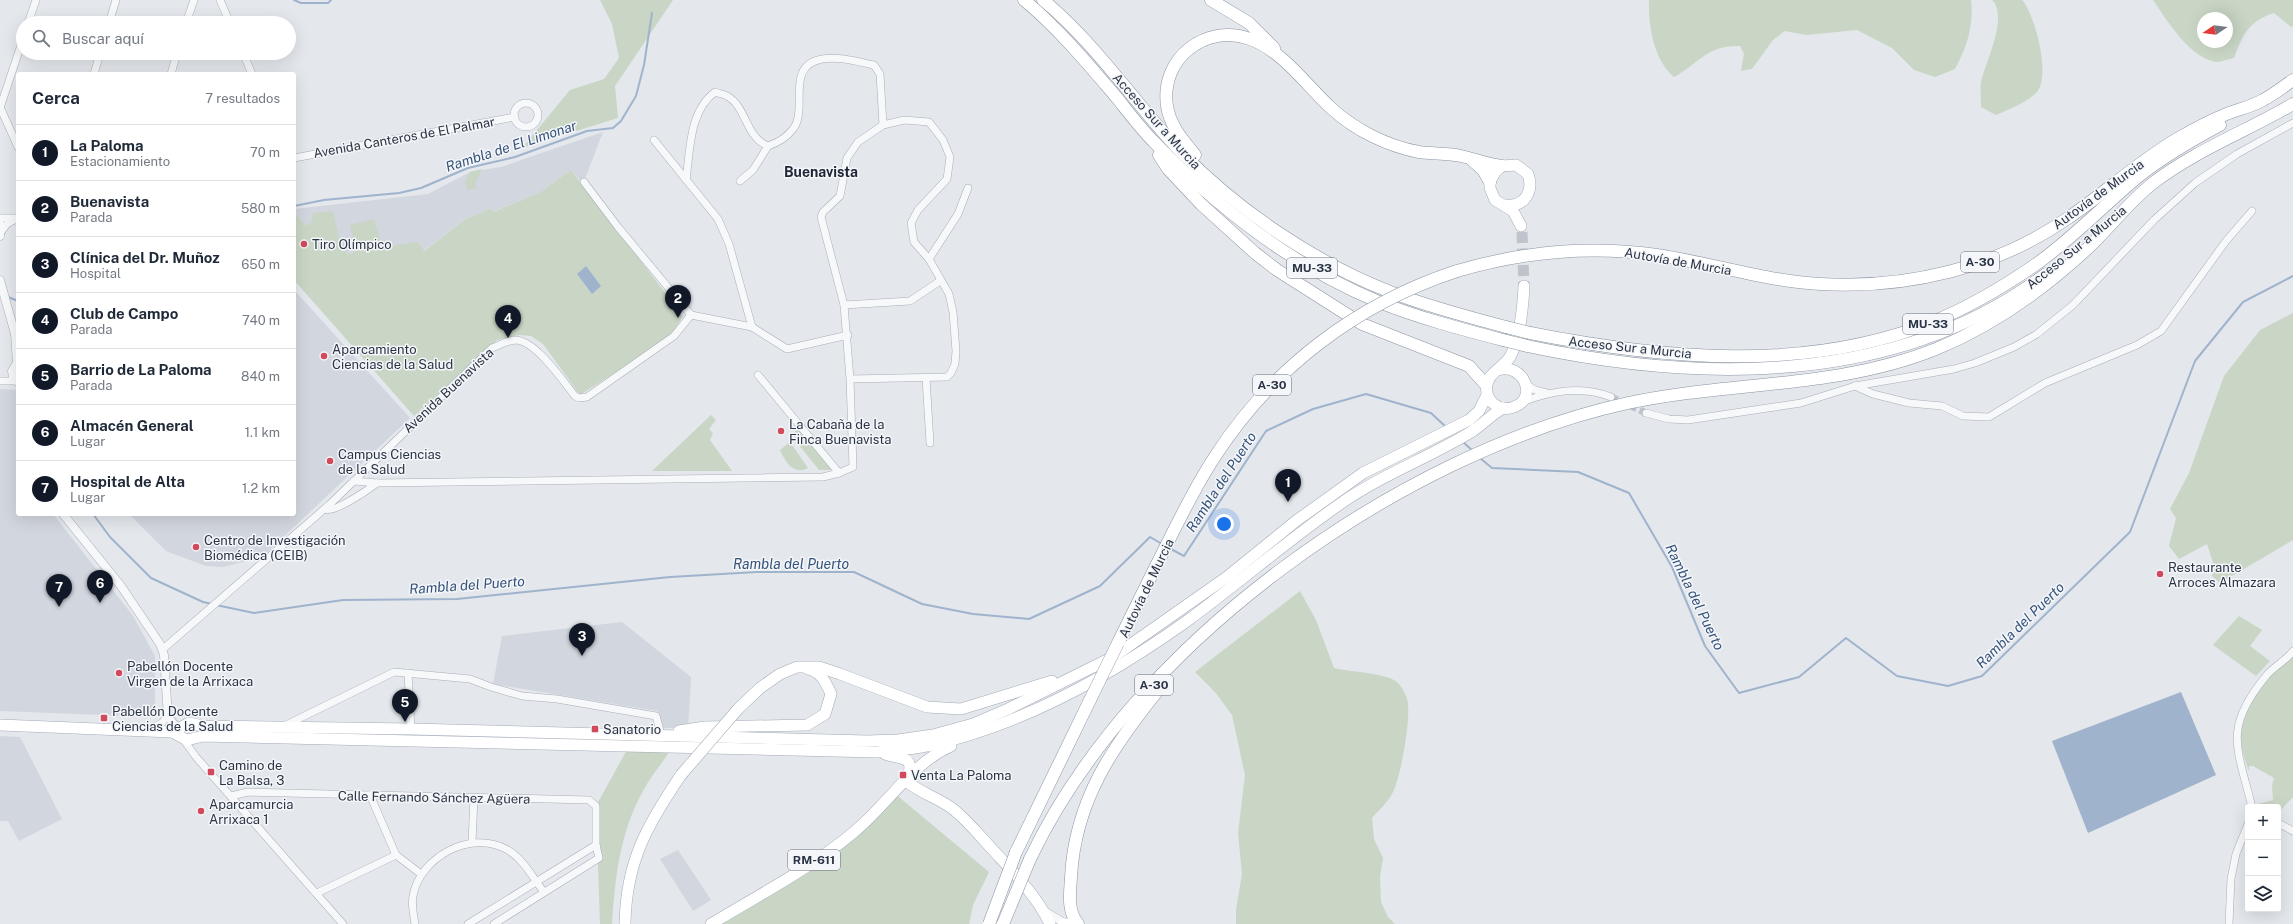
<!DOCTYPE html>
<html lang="es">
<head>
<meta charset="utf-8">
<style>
  :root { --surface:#fff; --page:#f2f2f3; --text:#1f2937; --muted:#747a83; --line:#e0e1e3; --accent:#111827 }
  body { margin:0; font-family:"Public Sans",sans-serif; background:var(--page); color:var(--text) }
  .controls { position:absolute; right:12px; bottom:12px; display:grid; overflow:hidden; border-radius:4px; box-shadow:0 4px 16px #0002 }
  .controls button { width:36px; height:36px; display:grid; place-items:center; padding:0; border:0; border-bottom:1px solid var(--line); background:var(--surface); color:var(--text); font:20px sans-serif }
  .compass { position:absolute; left:2197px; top:12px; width:36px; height:36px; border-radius:50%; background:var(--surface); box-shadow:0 4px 16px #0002; rotate:257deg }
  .you { position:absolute; left:1224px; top:524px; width:14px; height:14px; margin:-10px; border:3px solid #fff; border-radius:50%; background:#1a73e8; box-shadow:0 0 0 6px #1a73e833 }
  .badge { display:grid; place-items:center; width:26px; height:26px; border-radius:50%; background:var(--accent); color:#fff; font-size:13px; font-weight:700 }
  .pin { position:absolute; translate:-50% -33px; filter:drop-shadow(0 1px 2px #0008) }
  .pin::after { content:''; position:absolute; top:21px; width:14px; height:12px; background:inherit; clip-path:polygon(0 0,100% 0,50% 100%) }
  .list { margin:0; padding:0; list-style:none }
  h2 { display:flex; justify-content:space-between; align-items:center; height:52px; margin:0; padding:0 16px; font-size:17px }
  h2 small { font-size:13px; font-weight:400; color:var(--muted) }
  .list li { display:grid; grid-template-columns:26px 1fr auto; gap:12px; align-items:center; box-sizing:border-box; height:56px; padding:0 16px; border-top:1px solid var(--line) }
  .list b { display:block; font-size:15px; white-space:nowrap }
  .list p { margin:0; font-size:13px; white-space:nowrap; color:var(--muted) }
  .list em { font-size:13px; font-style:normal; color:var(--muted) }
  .icon { flex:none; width:22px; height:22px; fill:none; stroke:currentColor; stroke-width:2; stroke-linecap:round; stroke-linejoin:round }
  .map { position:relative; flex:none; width:2293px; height:924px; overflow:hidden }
  .search { position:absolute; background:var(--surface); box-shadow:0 4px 16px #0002; left:16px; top:16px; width:280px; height:44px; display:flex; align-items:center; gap:10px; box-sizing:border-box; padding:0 14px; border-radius:22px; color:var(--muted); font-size:15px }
  .panel { position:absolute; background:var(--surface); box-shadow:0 4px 16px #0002; left:16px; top:72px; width:280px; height:444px; border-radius:4px }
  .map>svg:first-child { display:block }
</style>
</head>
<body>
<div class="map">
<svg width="2293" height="924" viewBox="0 0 2293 924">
  <rect width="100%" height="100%" fill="#e4e7ec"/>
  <g fill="#d2d6de">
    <path d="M 603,132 L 583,184 L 571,170 L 539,193 L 492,212 L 491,208 L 466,219 L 394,273 L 378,238 L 355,247 L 356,251 L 334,261 L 294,212 L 294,209 L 428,194 L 470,172 L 501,167 Z"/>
    <path d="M 296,292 L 410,418 L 262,557 L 223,567 L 206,566 L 166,551 L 129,514 L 294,514 L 294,294 Z"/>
    <path d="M 0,389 L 18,390 L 18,514 L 53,514 L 133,616 L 155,656 L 155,717 L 0,711 Z"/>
    <path d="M 622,622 L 691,677 L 688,728 L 663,728 L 657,711 L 493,684 L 502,636 Z"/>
    <path d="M 0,736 L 20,737 L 62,819 L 19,841 L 8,821 L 0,821 Z"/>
    <path d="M 678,850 L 711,900 L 693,911 L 660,859 Z"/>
  </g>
  <g fill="#c9d6c5" fill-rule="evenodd">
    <path d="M 600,0 L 673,0 L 615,86 L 618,118 L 522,148 L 570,90 L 604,79 L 619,58 L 612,24 Z"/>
    <path d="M 1649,0 L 1971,0 C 1974,25 1967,47 1955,69 L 1935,77 L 1914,70 L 1892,48 L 1857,30 L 1806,35 L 1785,31 L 1773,40 L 1752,69 L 1741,71 L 1744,54 L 1740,46 C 1706,45 1700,63 1674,77 C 1654,60 1648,26 1649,0 Z"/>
    <path d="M 1992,0 L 2022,0 C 2035,14 2051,76 2037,92 C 2026,103 2010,109 1996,115 L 1981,107 C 1981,99 1980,89 1981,82 C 1985,63 2009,17 1992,0 Z"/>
    <path d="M 2153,0 L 2293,0 L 2293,26 L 2291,27 L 2274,13 C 2249,21 2243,34 2234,58 C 2229,59 2223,61 2219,62 C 2192,62 2166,19 2153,0 ZM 2203,18 L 2227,18 L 2227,42 L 2203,42 Z"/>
    <path d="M 482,169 L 475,184 L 478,190 L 475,188 L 467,190 L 465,182 L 470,172 Z"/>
    <path d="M 571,170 L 683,316 L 670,337 L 580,395 L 543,344 L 531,336 L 520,335 L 497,340 L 414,416 L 294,280 L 294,212 L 306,226 L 312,222 L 313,213 L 333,211 L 342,251 L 346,251 L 347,255 L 356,251 L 350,225 L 374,219 L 382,247 L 418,242 L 424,251 L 466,219 L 491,208 L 493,212 L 539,193 Z"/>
    <path d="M 2293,313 L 2293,540 L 2220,583 L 2212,576 L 2214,566 L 2207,544 L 2179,559 L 2169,546 L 2176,518 L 2170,509 L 2189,473 L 2224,376 L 2260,330 Z"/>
    <path d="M 711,415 L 716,420 L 709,429 L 713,433 L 710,440 L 732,471 L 652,471 Z"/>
    <path d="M 801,420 L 830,456 L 831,470 L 819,470 L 794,439 L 795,425 Z"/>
    <path d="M 790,442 L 808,468 C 793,476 785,461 780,450 Z"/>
    <path d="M 1300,591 L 1316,620 L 1334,668 C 1350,672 1389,673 1398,683 C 1402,687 1406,695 1407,699 C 1412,715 1401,776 1393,792 C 1389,801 1379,810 1372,818 L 1374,839 L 1383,858 L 1380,877 L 1381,902 L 1388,917 L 1395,924 L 1236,924 L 1236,910 L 1242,874 L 1238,833 L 1245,775 L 1232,715 L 1215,692 L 1195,672 Z"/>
    <path d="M 2239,616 L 2262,630 L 2250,646 L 2270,661 L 2256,676 L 2213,645 Z"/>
    <path d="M 2293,653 L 2293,797 L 2278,813 L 2278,807 L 2260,807 L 2258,804 L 2273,800 L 2272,786 L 2274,778 L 2253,766 L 2249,766 L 2249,771 C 2226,717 2256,689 2293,653 Z"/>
    <path d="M 629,746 L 672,748 C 663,762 651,776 643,791 C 620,832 615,878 612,924 L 600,924 L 596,806 Z"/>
    <path d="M 894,793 L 989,872 L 973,905 L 969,924 L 711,924 L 833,849 Z"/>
  </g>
  <g fill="#9fb4cc">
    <path d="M 586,266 L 601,286 L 592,294 L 577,274 Z"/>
    <path d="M 2181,692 L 2216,775 L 2088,833 L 2052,741 Z"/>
  </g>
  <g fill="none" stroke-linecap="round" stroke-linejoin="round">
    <g stroke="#9fb4cc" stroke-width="2">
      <path d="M 294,0 L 301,3 L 328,3 L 331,0"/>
      <path d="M 294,206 L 324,200 L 399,193 L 421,188 L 468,168 L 515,157 L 587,131 L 613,128 L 621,121 L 636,96 L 644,65 L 652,13"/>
      <path d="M 8,297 L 18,301"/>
      <path d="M 1463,442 L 1473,451"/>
      <path d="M 1480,458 L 1492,468 L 1578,472 L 1629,493 L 1672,567 L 1705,646 L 1739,693 L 1799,677 L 1846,638 L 1897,676 L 1948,686 L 1982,676 L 2130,532 L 2195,361 L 2243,302 L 2293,276"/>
      <path d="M 93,514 L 110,537 L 151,578 L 203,602 L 212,604"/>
      <path d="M 1169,548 L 1184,556 L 1266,431 L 1313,409 L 1366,394 L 1431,413 L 1446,427"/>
      <path d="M 216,605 L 254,613 L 343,600 L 457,599 L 670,577 L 757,572 L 854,572 L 922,604 L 973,614 L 1029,619 L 1100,586 L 1150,537 L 1162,544"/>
    </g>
    <path stroke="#bfc3cb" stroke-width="7" stroke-dasharray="7 3.5" stroke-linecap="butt" d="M 1611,397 L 1646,413"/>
    <path stroke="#bfc3cb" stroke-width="11" stroke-dasharray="11 5.5" stroke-linecap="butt" d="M 1522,232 L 1524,286"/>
    <g stroke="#a9aeb7" stroke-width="8">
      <g id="minor">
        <path d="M 220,0 L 230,23"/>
        <path d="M 28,23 L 36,0"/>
        <path d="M 109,23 L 116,0"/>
        <path d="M 186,23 L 194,0"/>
        <path d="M 243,53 L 252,74"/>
        <path d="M 94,74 L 100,53"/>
        <path d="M 171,74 L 177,53"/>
        <circle cx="526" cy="115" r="12"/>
        <path d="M 0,107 L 18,147"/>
        <path d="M 0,108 L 23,39"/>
        <path d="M 654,140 L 718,219 L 729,244 L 752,327"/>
        <path d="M 294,158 L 515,117"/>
        <path d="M 686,180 C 690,151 689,111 715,92 C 719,94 724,94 727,96 C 747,107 745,137 768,146 C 777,143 787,137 793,129 C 809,109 784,66 822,59 C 839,56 859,62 874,65 L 880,74 L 883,125"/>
        <path d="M 740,181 L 753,170 L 768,146"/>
        <path d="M 584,182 L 618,227 L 691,315"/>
        <path d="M 0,218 L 15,218"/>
        <path d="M 1,232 L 7,224 L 18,218"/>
        <path d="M 929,259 L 958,214 L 968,188"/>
        <path d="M 844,305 L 910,301 L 940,281"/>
        <path d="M 691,315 L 752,327 L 787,349 L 848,335"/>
        <path d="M 926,378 L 930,443"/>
        <path d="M 0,381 L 16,381"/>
        <path d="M 1526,384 L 1535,390 L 1547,393"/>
        <path d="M 1855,386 L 1873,394 L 1909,403 L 1942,406 L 1963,416 L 1989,417 L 2045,383 L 2137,345 L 2161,331 L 2226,241 L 2252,211"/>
        <path d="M 1522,402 C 1552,391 1581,385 1611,397"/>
        <path d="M 1646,413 L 1669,419 L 1688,420 L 1801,403 L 1855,386 L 1954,369 L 1975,363 L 2014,347 L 2037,334 L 2073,305 L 2154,220 L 2195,183 L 2237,154 L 2293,123"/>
        <path d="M 839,473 L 853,467 L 850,379 L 844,305 L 821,217 L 823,212 L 840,196 L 847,158 L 858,142 L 883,125 L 904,120 L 929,122 L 943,140 L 950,157 L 947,179 L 918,210 L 911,223 L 914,242 L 929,259 L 949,294 L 953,312 L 956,351 L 955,364 L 951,373 L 947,377 L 850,379"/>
        <path d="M 354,481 L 377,483 L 823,477 L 839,473 L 758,375"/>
        <path d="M 325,509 C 333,514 368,490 377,483"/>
        <path d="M 163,649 L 329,505 L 492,348 C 500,345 508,340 516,340 C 536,341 563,381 575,396 L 579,398 L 587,397 L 674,336 L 691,315"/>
        <path d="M 408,673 L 411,729"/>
        <path d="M 284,726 L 394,672 L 470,679 L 491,687 L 522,696 L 557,699 L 656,716 L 661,734"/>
        <path d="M 150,729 L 162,723 L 168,715"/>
        <path d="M 183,739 L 196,757 L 343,924"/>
        <path d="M 370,795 L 396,855 L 421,874"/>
        <path d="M 231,796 L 248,792 L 589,800 L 596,806 L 596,845 L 599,858 L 494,924"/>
        <path d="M 2252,807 C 2237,747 2223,728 2266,676 C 2274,666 2286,661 2293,651"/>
        <path d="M 2278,823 L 2293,831"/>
        <path d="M 472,842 L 474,798"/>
        <path d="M 317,893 L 396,855"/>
        <path d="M 415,924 C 414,916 411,905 413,896 C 420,857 470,830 506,849 C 524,859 532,877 544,892"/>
        <path d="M 468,924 L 596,845"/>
        <path d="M 2229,924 L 2231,879 L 2236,854 L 2248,824"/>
      </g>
    </g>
    <g stroke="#a9aeb7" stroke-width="9">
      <g id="tertiary">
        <path d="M 0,224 L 0,236"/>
        <path d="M 0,280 L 15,334 L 17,362"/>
        <path d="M 18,361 L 12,371 L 13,377 L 18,382"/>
        <path d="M 63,514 L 121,586 L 160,644 L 164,655 L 168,717 L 179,730"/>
        <path d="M 1044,911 L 1066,924"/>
      </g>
    </g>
    <g stroke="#a3abb8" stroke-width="12">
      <g id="primary">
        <path d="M 1506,205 C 1525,207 1534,191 1528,174 L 1516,165 L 1502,166 L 1495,172 L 1490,182 L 1490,188 L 1495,200 L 1513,211 L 1521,226"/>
        <path d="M 1498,370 C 1523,362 1539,398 1514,407 C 1499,413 1484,400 1487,385 C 1489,372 1503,368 1510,357 C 1520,339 1523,306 1524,286"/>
        <path d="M 738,709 L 760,688 L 780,674 L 797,667 L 819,667 L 840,674 L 927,707 L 961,709 L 1052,681"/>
        <path d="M 0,725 L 172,732 L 187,740 L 203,736 L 876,752 C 893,750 911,750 927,746 C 1020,726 1110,676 1187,621 C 1239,583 1288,540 1340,504 C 1381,475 1428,458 1471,432 C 1482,425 1491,415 1503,408"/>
        <path d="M 679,731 L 705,727 L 807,725 L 825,714 L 831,694 C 826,683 821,671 808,669"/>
        <path d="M 172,732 L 189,723 L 203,726 L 411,729 L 867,741 L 898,740 L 933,735 L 973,724 L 1008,709 L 1113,657 L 1227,577 L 1296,521 L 1363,473 L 1469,420 L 1479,411 L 1487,395"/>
        <path d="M 885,754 C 902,760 916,755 907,779"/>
        <path d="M 906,781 C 920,793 939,798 953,809 C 968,821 979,835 992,849 C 1013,872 1037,896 1050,924"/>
        <path d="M 625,924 C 626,862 647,825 681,775"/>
        <path d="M 711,924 C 759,895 811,868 854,832 C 887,805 912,763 951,746"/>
        <path d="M 1064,924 L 1075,924"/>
      </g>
    </g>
    <g stroke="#8b94a3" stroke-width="13">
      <g id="motorway">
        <path d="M 1024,0 C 1059,29 1088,64 1117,98 C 1129,113 1141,129 1154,142 C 1219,209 1292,266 1379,302 C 1419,318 1461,329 1503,340"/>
        <path d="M 1043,0 C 1096,44 1134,102 1181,152 C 1238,211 1317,264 1393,293 C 1430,307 1468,317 1506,327"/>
        <path d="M 1211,0 L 1249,23 L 1274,48"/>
        <path d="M 1159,155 L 1168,169 L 1201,204 L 1255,253 L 1277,270 L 1362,324 L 1469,366 L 1486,385"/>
        <path d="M 1195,155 C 1183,140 1170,126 1167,106 C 1160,58 1206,23 1250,39 C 1283,51 1306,85 1331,108 C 1355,130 1387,146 1419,152 C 1433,154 1448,153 1461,156 C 1475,159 1488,165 1502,166"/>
        <path d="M 1472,160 L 1483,170 L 1490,182"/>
        <path d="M 1457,271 C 1522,252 1589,245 1657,255 C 1711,263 1765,281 1820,284 C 1907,289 1996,268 2068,218 C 2105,193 2138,162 2177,139 C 2194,129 2211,120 2229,113 C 2240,109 2253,106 2263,100 C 2273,95 2283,87 2293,80"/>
        <path d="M 1530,333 C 1661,359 1809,373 1935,321 C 1971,306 2003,287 2035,265 C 2072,239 2104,205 2139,176 C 2164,156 2192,140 2220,125"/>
        <path d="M 1527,346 C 1701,383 1897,386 2046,274"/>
        <path d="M 1118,643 L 1155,568"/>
        <path d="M 1016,852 L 1090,700"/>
        <path d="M 1030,859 C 1132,644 1399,453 1628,403 C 1730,381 1837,389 1936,349 C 1992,326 2044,289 2088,248 C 2110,227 2129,202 2153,183 C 2196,150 2247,131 2293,104"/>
        <path d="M 1078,924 C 1067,910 1070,894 1071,877 C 1075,800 1113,746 1160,688"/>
      </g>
    </g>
    <use href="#minor" stroke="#f7f8fa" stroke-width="7"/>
    <use href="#tertiary" stroke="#f7f8fa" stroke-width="8"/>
    <use href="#primary" stroke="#fff" stroke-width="11"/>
    <use href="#motorway" stroke="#fff" stroke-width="12"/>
    <g stroke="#a3abb8" stroke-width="12" stroke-linecap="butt">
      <path id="primary-bridge" d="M 681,775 L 738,709"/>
    </g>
    <g stroke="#8b94a3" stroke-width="13" stroke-linecap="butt">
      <g id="motorway-bridge">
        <path d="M 1506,327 L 1530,333"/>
        <path d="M 1503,340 L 1527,346"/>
        <path d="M 1155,568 C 1174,531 1191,493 1214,458 C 1271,369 1356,304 1457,271"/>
        <path d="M 1090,700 L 1118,643"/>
        <path d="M 989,924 L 1016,852"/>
        <path d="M 1003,924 L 1030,859"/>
      </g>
    </g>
    <use href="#primary-bridge" stroke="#fff" stroke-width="11"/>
    <use href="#motorway-bridge" stroke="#fff" stroke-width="12"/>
  </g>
  <g fill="#d1495b" stroke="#f4f6f9" stroke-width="1.5">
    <circle cx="304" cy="244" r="4"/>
    <circle cx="324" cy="356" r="4"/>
    <circle cx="781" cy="431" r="4"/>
    <circle cx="330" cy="461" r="4"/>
    <circle cx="196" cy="547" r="4"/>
    <circle cx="2160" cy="574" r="4"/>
    <circle cx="119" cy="673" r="4"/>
    <rect x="100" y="714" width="8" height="8" rx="2"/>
    <rect x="591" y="725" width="8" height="8" rx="2"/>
    <rect x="207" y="768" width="8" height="8" rx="2"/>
    <rect x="899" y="771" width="8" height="8" rx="2"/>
    <circle cx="201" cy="811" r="4"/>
  </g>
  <g text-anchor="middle" stroke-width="3" stroke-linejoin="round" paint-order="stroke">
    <g fill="#f4f6f9" stroke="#676e7b" stroke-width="1">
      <rect x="1961" y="252" width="38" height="20" rx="3"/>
      <rect x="1287" y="258" width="50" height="20" rx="3"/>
      <rect x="1903" y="314" width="50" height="20" rx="3"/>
      <rect x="1253" y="375" width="38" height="20" rx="3"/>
      <rect x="1135" y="675" width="38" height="20" rx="3"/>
      <rect x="788" y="850" width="52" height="20" rx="3"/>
    </g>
    <g font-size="12" font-weight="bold" fill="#2b3445">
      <text x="1980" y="266">A-30</text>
      <text x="1312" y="272">MU-33</text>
      <text x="1928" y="328">MU-33</text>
      <text x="1272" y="389">A-30</text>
      <text x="1154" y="689">A-30</text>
      <text x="814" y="864">RM-611</text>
    </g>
    <g font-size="13" fill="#2b3445" stroke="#f4f6f9">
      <text transform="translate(1157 121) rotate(48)" y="5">Acceso Sur a Murcia</text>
      <text transform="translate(404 137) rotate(-10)" y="5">Avenida Canteros de El Palmar</text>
      <text transform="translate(2098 194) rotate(-36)" y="5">Autovía de Murcia</text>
      <text transform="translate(2076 247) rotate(-39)" y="5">Acceso Sur a Murcia</text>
      <text transform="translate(1678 261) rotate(10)" y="5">Autovía de Murcia</text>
      <text transform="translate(1630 347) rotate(6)" y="5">Acceso Sur a Murcia</text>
      <text transform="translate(448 390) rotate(-43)" y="5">Avenida Buenavista</text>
      <text transform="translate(1146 588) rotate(-64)" y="5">Autovía de Murcia</text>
      <text transform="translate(434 797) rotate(1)" y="5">Calle Fernando Sánchez Agüera</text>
    </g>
    <g font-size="13" fill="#2b3445" stroke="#f4f6f9" text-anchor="start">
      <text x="312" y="249">Tiro Olímpico</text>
      <text x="332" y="354">Aparcamiento<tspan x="332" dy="15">Ciencias de la Salud</tspan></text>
      <text x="789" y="429">La Cabaña de la<tspan x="789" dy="15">Finca Buenavista</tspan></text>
      <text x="338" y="459">Campus Ciencias<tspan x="338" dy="15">de la Salud</tspan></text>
      <text x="204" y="545">Centro de Investigación<tspan x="204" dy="15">Biomédica (CEIB)</tspan></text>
      <text x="2168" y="572">Restaurante<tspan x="2168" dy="15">Arroces Almazara</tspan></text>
      <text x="127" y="671">Pabellón Docente<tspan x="127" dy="15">Virgen de la Arrixaca</tspan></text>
      <text x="112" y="716">Pabellón Docente<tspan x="112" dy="15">Ciencias de la Salud</tspan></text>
      <text x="603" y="734">Sanatorio</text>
      <text x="219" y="770">Camino de<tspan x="219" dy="15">La Balsa, 3</tspan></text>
      <text x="911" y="780">Venta La Paloma</text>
      <text x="209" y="809">Aparcamurcia<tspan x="209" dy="15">Arrixaca 1</tspan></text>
    </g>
    <g font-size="14" font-style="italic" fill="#34527a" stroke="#f4f6f9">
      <text transform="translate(511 146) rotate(-18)" y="5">Rambla de El Limonar</text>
      <text transform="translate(1221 482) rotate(-57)" y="5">Rambla del Puerto</text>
      <text x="791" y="569">Rambla del Puerto</text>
      <text transform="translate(467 585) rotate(-4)" y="5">Rambla del Puerto</text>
      <text transform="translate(1695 597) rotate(64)" y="5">Rambla del Puerto</text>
      <text transform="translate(2020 625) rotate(-44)" y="5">Rambla del Puerto</text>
    </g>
    <g font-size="14" font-weight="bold" fill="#1d2536" stroke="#f4f6f9">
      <text x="821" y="177">Buenavista</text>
    </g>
  </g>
</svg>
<div class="controls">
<button>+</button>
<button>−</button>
<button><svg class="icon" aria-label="layers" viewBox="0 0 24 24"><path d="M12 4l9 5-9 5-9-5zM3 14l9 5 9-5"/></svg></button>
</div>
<svg class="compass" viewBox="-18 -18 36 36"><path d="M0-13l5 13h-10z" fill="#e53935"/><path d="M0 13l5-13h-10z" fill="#747a83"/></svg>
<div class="you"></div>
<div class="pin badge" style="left:1288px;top:502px">1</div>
<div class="pin badge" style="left:678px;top:318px">2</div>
<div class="pin badge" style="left:582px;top:656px">3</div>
<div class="pin badge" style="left:508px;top:338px">4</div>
<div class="pin badge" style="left:405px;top:722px">5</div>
<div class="pin badge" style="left:100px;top:603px">6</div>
<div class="pin badge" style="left:59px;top:607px">7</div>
<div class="search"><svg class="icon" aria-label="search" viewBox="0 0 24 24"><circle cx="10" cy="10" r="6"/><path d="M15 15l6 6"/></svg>Buscar aquí</div>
<section class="panel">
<h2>Cerca<small>7 resultados</small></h2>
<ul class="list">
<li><span class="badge">1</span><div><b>La Paloma</b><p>Estacionamiento</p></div><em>70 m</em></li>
<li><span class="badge">2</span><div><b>Buenavista</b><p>Parada</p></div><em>580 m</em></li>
<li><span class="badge">3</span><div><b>Clínica del Dr. Muñoz</b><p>Hospital</p></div><em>650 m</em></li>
<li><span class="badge">4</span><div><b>Club de Campo</b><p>Parada</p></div><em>740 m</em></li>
<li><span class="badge">5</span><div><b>Barrio de La Paloma</b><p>Parada</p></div><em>840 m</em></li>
<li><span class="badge">6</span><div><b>Almacén General</b><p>Lugar</p></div><em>1.1 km</em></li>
<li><span class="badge">7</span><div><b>Hospital de Alta</b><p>Lugar</p></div><em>1.2 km</em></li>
</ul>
</section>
</div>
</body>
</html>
